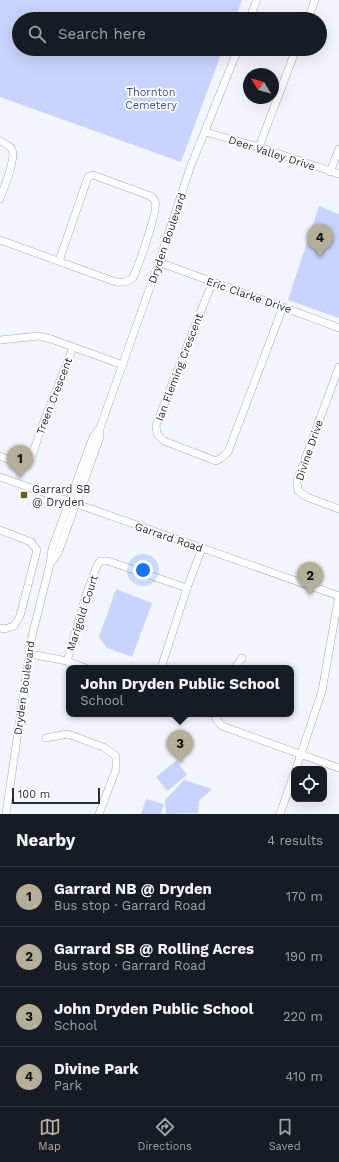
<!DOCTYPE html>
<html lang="en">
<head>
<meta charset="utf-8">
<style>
  :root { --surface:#171b24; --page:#242831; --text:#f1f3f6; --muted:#9ea1a6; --line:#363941; --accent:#b5af9a }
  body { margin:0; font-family:"Work Sans",sans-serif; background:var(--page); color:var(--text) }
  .controls { position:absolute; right:12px; bottom:12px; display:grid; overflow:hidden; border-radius:8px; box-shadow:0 4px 16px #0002 }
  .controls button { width:36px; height:36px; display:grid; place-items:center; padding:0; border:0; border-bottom:1px solid var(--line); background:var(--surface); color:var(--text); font:20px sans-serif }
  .compass { position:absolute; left:243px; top:68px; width:36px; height:36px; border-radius:50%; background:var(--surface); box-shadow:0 4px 16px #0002; rotate:307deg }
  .scale { position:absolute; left:12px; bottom:10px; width:88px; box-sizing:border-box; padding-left:4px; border:2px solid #282c39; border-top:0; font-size:11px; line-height:14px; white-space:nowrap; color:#282c39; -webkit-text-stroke:3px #fff; paint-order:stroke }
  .you { position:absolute; left:143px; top:570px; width:14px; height:14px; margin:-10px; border:3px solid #fff; border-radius:50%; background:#1a73e8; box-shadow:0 0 0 6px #1a73e833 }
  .badge { display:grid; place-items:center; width:26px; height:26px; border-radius:50%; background:var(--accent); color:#111; font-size:13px; font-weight:700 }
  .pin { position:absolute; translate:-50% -33px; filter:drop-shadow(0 1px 2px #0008) }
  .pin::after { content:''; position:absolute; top:21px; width:14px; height:12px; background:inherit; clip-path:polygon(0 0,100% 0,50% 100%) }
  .popup { position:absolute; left:66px; top:665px; width:228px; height:52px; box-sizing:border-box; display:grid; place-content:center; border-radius:8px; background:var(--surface); filter:drop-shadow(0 1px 3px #0005); font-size:13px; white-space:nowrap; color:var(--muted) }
  .popup b { font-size:15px; color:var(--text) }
  .popup::after { content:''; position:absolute; left:50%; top:100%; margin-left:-8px; border:8px solid transparent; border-top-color:var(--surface) }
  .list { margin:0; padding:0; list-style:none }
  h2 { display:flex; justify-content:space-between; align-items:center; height:52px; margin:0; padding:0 16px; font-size:17px }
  h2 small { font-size:13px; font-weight:400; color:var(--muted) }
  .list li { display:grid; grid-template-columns:26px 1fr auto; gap:12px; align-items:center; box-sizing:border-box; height:60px; padding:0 16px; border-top:1px solid var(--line) }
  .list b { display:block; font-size:15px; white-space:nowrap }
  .list p { margin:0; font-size:13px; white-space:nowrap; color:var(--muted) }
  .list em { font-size:13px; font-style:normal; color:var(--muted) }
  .icon { flex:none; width:22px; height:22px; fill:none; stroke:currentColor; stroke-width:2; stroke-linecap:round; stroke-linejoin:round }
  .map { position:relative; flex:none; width:339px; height:814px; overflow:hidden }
  .search { position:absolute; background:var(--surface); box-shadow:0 4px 16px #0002; left:12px; right:12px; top:12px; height:44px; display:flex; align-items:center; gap:10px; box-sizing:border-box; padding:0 14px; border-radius:22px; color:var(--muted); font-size:15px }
  .sheet { height:292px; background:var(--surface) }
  nav { display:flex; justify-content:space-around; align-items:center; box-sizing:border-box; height:56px; border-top:1px solid var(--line); background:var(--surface); font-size:11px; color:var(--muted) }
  nav a { display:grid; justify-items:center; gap:2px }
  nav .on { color:var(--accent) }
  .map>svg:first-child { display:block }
</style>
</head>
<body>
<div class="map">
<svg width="339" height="814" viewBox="0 0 339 814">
  <rect width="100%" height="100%" fill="#f3f5fd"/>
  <g fill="#c8d4fb">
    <path d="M 0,0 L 242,0 L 235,19 L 19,19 L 19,49 L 223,49 L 181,162 L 0,97 Z"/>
    <path d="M 319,206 L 339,214 L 339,318 L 288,300 Z"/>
    <path d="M 116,589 L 152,603 L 132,657 L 107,648 L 99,637 Z"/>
    <path d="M 176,761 L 187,775 L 167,791 L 156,777 Z"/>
    <path d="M 184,780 L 212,789 L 199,801 L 198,813 L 166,814 L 165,800 Z"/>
    <path d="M 146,799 L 164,804 L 161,814 L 141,814 Z"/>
  </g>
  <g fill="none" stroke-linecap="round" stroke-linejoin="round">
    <g stroke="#9ea8c9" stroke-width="8">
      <g id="minor">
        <path d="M 249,19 L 257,0"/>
        <path d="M 308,19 L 315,0"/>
        <path d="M 205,132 L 259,147 L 339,174"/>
        <path d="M 0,141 C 3,143 9,145 11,148 C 18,156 3,189 0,199"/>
        <path d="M 259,147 L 296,49"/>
        <path d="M 330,172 L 339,149"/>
        <path d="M 0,240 L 116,282 C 123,283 127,282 133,278 C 138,266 159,210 155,201 C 153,197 149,195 145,194 L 93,175 L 88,177 L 59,261"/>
        <path d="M 159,262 C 219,285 279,305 339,328"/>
        <path d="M 212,283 L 156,425 L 157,434 L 164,441 L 216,461 L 221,458 L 228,452 L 283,307"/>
        <path d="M 0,340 L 39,336 L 51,339 L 123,365"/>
        <path d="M 339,367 L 297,481 L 298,491 L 307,497 L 339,509"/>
        <path d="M 0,456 L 19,464 L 24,463 L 31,458 L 44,421 L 73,348"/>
        <path d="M 0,477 L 339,596"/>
        <path d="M 0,530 L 31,542 L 37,550 L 20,616 L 14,626 L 5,629 L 0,628"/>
        <path d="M 50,564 L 58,553 L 65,534 L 100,437 L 100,428 L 159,262 L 190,168 L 238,49"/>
        <path d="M 30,654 L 67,661 L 85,668"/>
        <path d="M 67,661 L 86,595 L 97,566 L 100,561 L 108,561 L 187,588"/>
        <path d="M 161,668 L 187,588 L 202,548"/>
        <path d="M 235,668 L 242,658"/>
        <path d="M 217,714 L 216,719 L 222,726 L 339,768"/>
        <path d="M 46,738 L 68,734 L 103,747 L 116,756 L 116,769 L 99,814"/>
        <path d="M 296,769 L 322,691 L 339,595"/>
        <path d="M 6,814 L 32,636 L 50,564 L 52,549 L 93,437 L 100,428"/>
        <path d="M 280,814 L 294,774"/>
      </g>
    </g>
    <use href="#minor" stroke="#fff" stroke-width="7"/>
  </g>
  <rect fill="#6c5c29" stroke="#fff" stroke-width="1.5" x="20" y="491" width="8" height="8" rx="2"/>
  <g text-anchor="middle" stroke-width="3.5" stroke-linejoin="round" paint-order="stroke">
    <g font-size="11" fill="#3d4ca0" stroke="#fff">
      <text x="151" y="96">Thornton<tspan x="151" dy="13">Cemetery</tspan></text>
    </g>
    <g font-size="11" fill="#282c39" stroke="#fff">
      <text transform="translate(272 153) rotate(18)" y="4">Deer Valley Drive</text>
      <text transform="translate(167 238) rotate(-71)" y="4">Dryden Boulevard</text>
      <text transform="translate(249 295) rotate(19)" y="4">Eric Clarke Drive</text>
      <text transform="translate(179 367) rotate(-69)" y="4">Ian Fleming Crescent</text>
      <text transform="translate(54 396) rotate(-69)" y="4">Treen Crescent</text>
      <text transform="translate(309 450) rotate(-71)" y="4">Divine Drive</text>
      <text transform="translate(169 537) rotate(19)" y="4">Garrard Road</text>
      <text transform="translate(82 613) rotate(-72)" y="4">Marigold Court</text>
      <text transform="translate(24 688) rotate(-82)" y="4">Dryden Boulevard</text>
    </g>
    <g font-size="11" fill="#282c39" stroke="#fff" text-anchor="start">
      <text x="32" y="493">Garrard SB<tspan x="32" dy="13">@ Dryden</tspan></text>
    </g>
  </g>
</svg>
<div class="controls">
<button><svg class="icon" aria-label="locate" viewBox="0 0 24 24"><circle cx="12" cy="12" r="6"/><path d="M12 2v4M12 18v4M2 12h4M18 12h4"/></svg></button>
</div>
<svg class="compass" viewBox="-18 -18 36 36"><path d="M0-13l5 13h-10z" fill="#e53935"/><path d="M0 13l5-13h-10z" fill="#9ea1a6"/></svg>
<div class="scale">100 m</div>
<div class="you"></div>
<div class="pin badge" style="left:20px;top:478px">1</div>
<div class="pin badge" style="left:310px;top:595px">2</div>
<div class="pin badge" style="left:180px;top:763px">3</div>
<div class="popup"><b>John Dryden Public School</b>School</div>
<div class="pin badge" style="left:320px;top:257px">4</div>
<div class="search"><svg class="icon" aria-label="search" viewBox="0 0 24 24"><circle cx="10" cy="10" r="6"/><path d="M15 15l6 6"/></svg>Search here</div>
</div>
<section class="sheet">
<h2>Nearby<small>4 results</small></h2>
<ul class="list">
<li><span class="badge">1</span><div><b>Garrard NB @ Dryden</b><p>Bus stop · Garrard Road</p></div><em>170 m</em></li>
<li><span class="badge">2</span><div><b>Garrard SB @ Rolling Acres</b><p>Bus stop · Garrard Road</p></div><em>190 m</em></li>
<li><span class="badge">3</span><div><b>John Dryden Public School</b><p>School</p></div><em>220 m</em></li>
<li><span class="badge">4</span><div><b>Divine Park</b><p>Park</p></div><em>410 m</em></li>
</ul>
</section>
<nav>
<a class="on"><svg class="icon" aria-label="map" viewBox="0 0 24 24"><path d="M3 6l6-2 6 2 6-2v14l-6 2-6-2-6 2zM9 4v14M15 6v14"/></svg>Map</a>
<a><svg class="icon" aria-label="directions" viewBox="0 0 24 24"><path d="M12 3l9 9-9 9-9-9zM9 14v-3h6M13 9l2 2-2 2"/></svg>Directions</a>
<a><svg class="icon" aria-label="saved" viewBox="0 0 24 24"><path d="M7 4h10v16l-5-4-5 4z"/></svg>Saved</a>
</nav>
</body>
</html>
